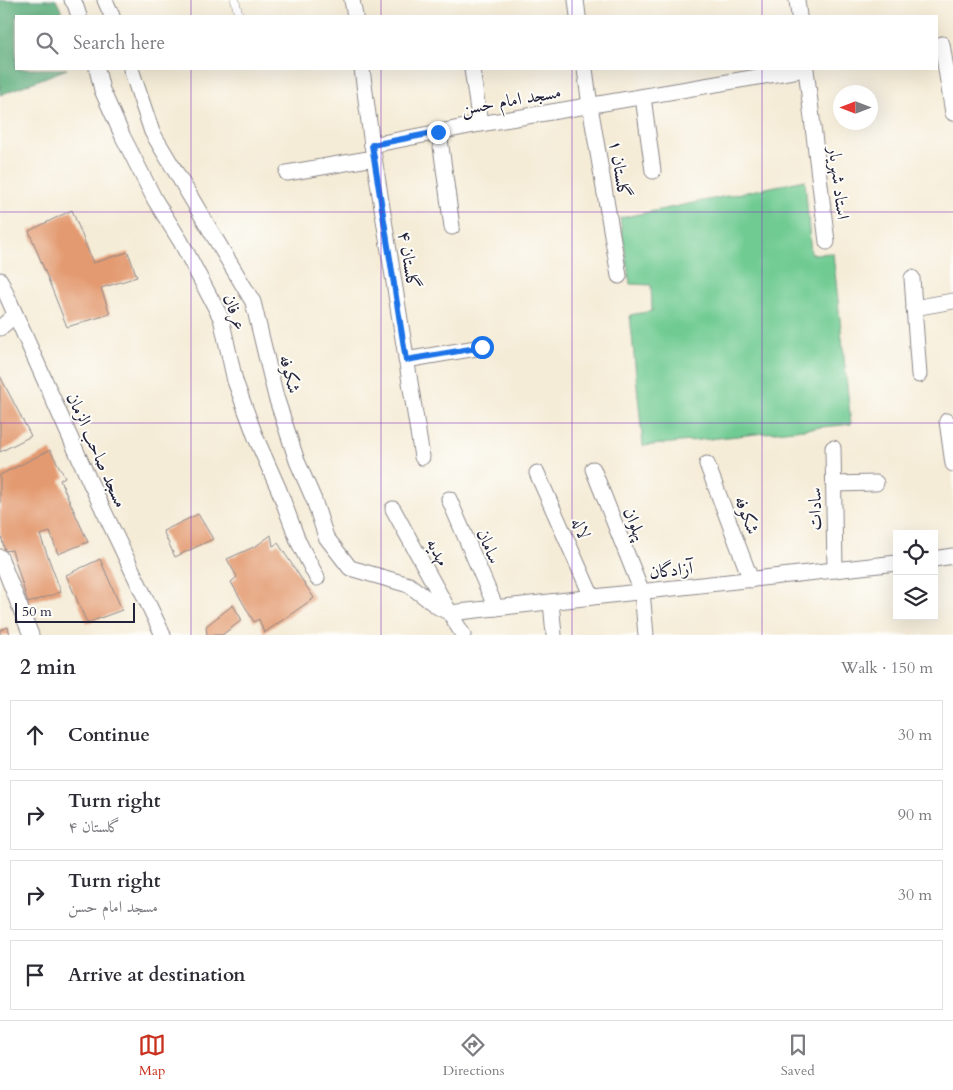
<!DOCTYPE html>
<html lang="en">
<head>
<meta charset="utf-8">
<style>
  :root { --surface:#fff; --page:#f7f7f7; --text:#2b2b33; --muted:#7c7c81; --line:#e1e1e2; --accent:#c8321e }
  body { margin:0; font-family:Cardo,Amiri,serif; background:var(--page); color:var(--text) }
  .controls { position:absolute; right:15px; bottom:15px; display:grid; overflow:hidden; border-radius:0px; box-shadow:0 5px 20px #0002 }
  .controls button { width:45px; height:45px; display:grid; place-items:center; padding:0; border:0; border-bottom:1px solid var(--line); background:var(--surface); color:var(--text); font:25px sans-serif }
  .compass { position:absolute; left:833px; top:85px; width:45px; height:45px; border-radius:50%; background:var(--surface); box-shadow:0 5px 20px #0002; rotate:270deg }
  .scale { position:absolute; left:15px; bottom:12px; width:120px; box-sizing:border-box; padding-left:5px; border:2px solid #22223b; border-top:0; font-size:14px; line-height:18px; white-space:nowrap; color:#22223b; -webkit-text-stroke:4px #fdfcf7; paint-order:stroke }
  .stop { position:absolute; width:15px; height:15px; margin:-11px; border:4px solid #1a73e8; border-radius:50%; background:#fff }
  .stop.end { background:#1a73e8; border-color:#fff; box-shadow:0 1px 5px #0008 }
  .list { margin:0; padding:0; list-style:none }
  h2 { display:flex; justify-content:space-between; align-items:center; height:65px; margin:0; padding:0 20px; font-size:21px }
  h2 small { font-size:16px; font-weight:400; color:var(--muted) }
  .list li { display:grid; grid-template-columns:32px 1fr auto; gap:15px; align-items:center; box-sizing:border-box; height:70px; margin:0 10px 10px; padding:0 10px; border:1px solid var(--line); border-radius:0px }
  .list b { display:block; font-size:19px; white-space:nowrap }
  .list p { margin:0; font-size:16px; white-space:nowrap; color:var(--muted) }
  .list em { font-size:16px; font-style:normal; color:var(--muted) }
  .icon { flex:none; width:28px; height:28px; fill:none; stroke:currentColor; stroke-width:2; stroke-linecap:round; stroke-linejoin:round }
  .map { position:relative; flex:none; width:953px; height:635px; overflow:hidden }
  .search { position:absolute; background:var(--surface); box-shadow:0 5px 20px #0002; left:15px; right:15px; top:15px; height:55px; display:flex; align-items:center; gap:12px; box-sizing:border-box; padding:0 18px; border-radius:0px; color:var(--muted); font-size:19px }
  .sheet { height:385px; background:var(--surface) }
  nav { display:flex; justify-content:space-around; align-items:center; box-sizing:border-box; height:70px; border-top:1px solid var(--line); background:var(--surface); font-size:14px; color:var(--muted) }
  nav a { display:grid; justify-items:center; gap:2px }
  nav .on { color:var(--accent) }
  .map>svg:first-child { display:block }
</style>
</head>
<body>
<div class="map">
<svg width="953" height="635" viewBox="0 0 953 635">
  <rect width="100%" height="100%" fill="#fdfcf7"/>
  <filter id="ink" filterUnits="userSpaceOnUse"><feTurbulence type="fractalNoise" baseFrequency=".02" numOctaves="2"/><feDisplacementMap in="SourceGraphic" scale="10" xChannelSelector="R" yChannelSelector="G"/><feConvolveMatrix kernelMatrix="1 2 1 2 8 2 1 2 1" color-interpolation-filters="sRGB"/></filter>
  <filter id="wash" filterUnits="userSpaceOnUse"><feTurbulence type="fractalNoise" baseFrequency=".0096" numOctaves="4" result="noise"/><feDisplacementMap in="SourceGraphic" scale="20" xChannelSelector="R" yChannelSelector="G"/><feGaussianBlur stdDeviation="1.12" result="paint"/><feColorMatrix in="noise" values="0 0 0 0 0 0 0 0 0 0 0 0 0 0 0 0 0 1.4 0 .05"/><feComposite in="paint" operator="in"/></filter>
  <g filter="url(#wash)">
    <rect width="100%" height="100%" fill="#f5ecd7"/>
    <path fill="#70cb92" stroke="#497666" d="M 805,180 L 811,254 L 833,253 L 851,424 L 643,446 L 630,315 L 652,311 L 651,285 L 630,284 L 620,218 Z"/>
    <path fill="#5caf7c" stroke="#3f685c" d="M 0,0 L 56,0 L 64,16 L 16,16 L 16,69 L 67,69 L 0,95 Z"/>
    <g id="blocks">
      <g fill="#e39a6f">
        <path d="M 72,210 L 93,263 L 128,252 L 137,277 L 101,288 L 110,314 L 67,327 L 29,231 Z"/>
        <path d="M 0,376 L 31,436 L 0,452 Z"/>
        <path d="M 50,450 L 65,477 L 60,480 L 88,542 L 58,554 L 50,532 L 40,535 L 61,592 L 28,603 L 12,550 L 5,551 L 0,532 L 0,475 Z"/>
        <path d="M 198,514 L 213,539 L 175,557 L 163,531 Z"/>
        <path d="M 271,535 L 273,546 L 278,543 L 314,598 L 264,633 L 259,619 L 254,622 L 231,582 L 237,577 L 227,559 L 256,546 Z"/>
        <path d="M 100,559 L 122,610 L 87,623 L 66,575 Z"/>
        <path d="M 233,605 L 242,620 L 222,635 L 207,635 L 206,626 Z"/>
        <path d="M 8,627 L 10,635 L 0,635 L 0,630 Z"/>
      </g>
    </g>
  </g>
  <g filter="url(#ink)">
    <use href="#blocks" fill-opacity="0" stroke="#8c8789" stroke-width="1"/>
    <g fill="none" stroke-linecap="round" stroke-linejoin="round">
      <g stroke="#8c8789" stroke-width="9">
        <path id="lane" d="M 235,0 L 239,16"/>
      </g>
      <g stroke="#8c8789" stroke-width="17">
        <g id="street">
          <path d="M 72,0 L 75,4 L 79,16"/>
          <path d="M 105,0 L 112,16"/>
          <path d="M 352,0 L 355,16"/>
          <path d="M 576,0 L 578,16"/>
          <path d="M 797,0 L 799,16"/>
          <path d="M 942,44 L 953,113"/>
          <path d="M 97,69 L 102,90 L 123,137 L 155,200 L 181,242 L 221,318 L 235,381 L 256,438 L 279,490 L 298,541 L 317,578"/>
          <path d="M 131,69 L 152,132 L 253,302 L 276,397 L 297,461 L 314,500 L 326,537 L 350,568 L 409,585 L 438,607 L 450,613 L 463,635"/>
          <path d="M 362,69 L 372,145 L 422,457"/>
          <path d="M 472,69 L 480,124"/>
          <path d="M 585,69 L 590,106 L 619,276"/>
          <path d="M 806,69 L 827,242"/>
          <path d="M 643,97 L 653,171"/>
          <path d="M 439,132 L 452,227"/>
          <path d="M 372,145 L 480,124 L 805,69"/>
          <path d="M 287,173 L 374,158"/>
          <path d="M 912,278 L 919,375"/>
          <path d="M 0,280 L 90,482 L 163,635"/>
          <path d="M 914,308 L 953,301"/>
          <path d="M 0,328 L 15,315"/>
          <path d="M 406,360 L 482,347"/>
          <path d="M 947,421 L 953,464"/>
          <path d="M 833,448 L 835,570"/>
          <path d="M 707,464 L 751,580"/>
          <path d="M 593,469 L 642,592 L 646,635"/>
          <path d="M 537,473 L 592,597"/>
          <path d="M 834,484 L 876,483"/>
          <path d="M 449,499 L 496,608"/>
          <path d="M 393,509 L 450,613 L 897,563"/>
          <path d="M 0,557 L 31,635"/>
          <path d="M 934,559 L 953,556"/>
          <path d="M 551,602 L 554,635"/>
        </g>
      </g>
      <use href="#lane" stroke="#fff" stroke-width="8"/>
      <use href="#street" stroke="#fff" stroke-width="15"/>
    </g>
  </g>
  <g fill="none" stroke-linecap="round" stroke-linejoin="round" filter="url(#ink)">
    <path stroke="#1a73e8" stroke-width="6" d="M 438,132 L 372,145 L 406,360 L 482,347"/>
  </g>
  <path fill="none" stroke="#7b2cbf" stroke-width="1" stroke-opacity="0.55" d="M 191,0 L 191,16M 381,0 L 381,16M 572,0 L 572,16M 762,0 L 762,16M 191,69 L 191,635M 381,69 L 381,635M 572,69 L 572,635M 762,69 L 762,635M 0,212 L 953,212M 0,423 L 953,423"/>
  <g text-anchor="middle" stroke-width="4" stroke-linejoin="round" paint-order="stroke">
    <g font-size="18" fill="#22223b" stroke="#fdfcf7">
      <text transform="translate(511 100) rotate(-10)" y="6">مسجد امام حسن</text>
      <text transform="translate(620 169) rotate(81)" y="6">گلستان ۱</text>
      <text transform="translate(839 183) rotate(83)" y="6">استاد شهریار</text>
      <text transform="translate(409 260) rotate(81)" y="6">گلستان ۴</text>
      <text transform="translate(235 312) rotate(70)" y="6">عرفان</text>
      <text transform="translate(290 374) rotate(75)" y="6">شکوفه</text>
      <text transform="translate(97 450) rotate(66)" y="6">مسجد صاحب الزمان</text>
      <text transform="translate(815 509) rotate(-91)" y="6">سادات</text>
      <text transform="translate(747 515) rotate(69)" y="6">شکوفه</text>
      <text transform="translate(635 524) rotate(68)" y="6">پهلوان</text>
      <text transform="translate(581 528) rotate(66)" y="6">لاله</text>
      <text transform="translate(489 546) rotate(67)" y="6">سامان</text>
      <text transform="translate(438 552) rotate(62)" y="6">مهدیه</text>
      <text transform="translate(671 570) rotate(-6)" y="6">آزادگان</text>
    </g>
  </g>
</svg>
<div class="controls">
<button><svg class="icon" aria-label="locate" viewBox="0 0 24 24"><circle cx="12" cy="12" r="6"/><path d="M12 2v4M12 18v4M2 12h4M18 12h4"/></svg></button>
<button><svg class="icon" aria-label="layers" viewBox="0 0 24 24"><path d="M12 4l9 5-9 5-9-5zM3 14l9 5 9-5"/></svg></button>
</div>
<svg class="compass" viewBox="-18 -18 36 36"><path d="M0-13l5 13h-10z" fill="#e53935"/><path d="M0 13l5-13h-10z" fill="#7c7c81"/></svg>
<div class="scale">50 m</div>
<div class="stop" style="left:482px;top:347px"></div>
<div class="stop end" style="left:438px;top:132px"></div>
<div class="search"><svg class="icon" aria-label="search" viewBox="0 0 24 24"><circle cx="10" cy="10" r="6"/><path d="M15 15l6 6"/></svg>Search here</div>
</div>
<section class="sheet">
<h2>2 min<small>Walk · 150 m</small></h2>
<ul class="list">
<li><svg class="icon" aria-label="ahead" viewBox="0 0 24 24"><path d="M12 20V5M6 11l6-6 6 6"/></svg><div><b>Continue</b></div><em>30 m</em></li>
<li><svg class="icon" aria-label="right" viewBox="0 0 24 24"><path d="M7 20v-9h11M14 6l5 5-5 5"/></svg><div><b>Turn right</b><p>گلستان ۴</p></div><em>90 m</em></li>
<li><svg class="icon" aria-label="right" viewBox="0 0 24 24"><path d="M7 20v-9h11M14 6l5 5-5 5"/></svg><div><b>Turn right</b><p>مسجد امام حسن</p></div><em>30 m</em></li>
<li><svg class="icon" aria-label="arrive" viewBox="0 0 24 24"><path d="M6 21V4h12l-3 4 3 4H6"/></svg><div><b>Arrive at destination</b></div></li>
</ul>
</section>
<nav>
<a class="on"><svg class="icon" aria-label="map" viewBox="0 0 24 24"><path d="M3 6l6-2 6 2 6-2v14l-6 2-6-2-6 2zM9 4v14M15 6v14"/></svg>Map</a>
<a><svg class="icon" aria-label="directions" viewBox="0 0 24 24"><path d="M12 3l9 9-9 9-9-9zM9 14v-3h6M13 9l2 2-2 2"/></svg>Directions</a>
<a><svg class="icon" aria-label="saved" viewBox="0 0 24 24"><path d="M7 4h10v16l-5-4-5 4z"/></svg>Saved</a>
</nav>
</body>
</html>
